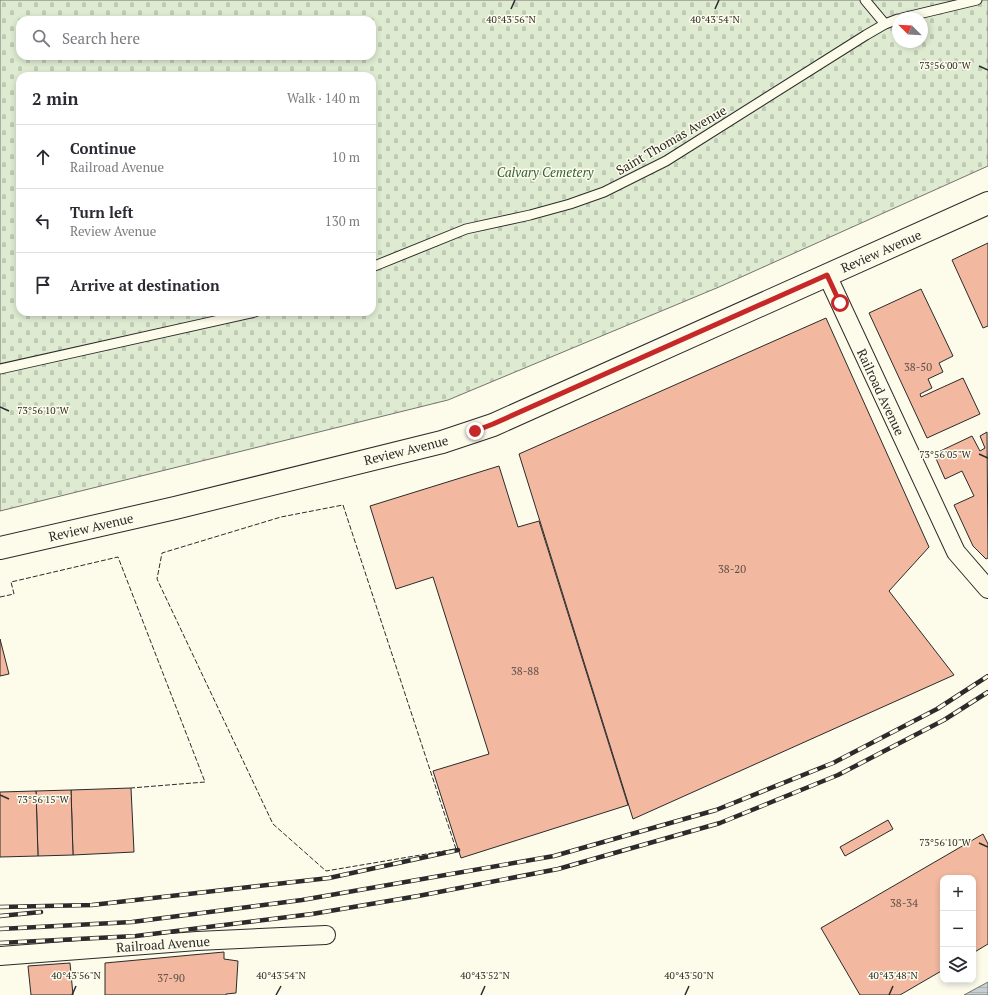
<!DOCTYPE html>
<html lang="en">
<head>
<meta charset="utf-8">
<style>
  :root { --surface:#fff; --page:#f7f7f7; --text:#2b2b33; --muted:#7c7c81; --line:#e1e1e2 }
  body { margin:0; font-family:"PT Serif",serif; background:var(--page); color:var(--text) }
  .controls { position:absolute; right:12px; bottom:12px; display:grid; overflow:hidden; border-radius:8px; box-shadow:0 2px 6px #0003 }
  .controls button { width:36px; height:36px; display:grid; place-items:center; padding:0; border:0; border-bottom:1px solid var(--line); background:var(--surface); color:var(--text); font:20px sans-serif }
  .compass { position:absolute; left:892px; top:12px; width:36px; height:36px; border-radius:50%; background:var(--surface); box-shadow:0 2px 6px #0003; rotate:294deg }
  .stop { position:absolute; width:12px; height:12px; margin:-9px; border:3px solid #c62828; border-radius:50%; background:#fff }
  .stop.end { background:#c62828; border-color:#fff; box-shadow:0 1px 4px #0008 }
  .list { margin:0; padding:0; list-style:none }
  h2 { display:flex; justify-content:space-between; align-items:center; height:52px; margin:0; padding:0 16px; font-size:17px }
  h2 small { font-size:13px; font-weight:400; color:var(--muted) }
  .list li { display:grid; grid-template-columns:26px 1fr auto; gap:12px; align-items:center; box-sizing:border-box; height:64px; padding:0 16px; border-top:1px solid var(--line) }
  .list b { display:block; font-size:15px; white-space:nowrap }
  .list p { margin:0; font-size:13px; white-space:nowrap; color:var(--muted) }
  .list em { font-size:13px; font-style:normal; color:var(--muted) }
  .icon { flex:none; width:22px; height:22px; fill:none; stroke:currentColor; stroke-width:2; stroke-linecap:round; stroke-linejoin:round }
  .map { position:relative; flex:none; width:988px; height:995px; overflow:hidden }
  .search { position:absolute; background:var(--surface); box-shadow:0 2px 6px #0003; left:16px; top:16px; width:360px; height:44px; display:flex; align-items:center; gap:10px; box-sizing:border-box; padding:0 14px; border-radius:12px; color:var(--muted); font-size:15px }
  .panel { position:absolute; background:var(--surface); box-shadow:0 2px 6px #0003; left:16px; top:72px; width:360px; height:244px; border-radius:12px }
  .map>svg:first-child { display:block }
</style>
</head>
<body>
<div class="map">
<svg width="988" height="995" viewBox="0 0 988 995">
  <defs>
    <pattern id="cemetery-stones" width="16" height="16" patternUnits="userSpaceOnUse"><rect width="16" height="16" fill="#deebd1"/><path d="M2 7V4a2 2 0 0 1 4 0v3zM10 15v-3a2 2 0 0 1 4 0v3z" fill="#bfcab4"/></pattern>
    <pattern id="water-rules" width="6" height="5" patternUnits="userSpaceOnUse"><rect width="6" height="5" fill="#c7d0d0"/><path d="M0 2.5h6" fill="none" stroke="#abb3b3"/></pattern>
  </defs>
  <rect width="100%" height="100%" fill="#fdfbea"/>
  <path fill="url(#cemetery-stones)" stroke="#74746e" fill-rule="evenodd" d="M 0,0 L 988,0 L 988,166 L 719,287 L 448,400 L 0,511 ZM 898,18 L 922,18 L 922,42 L 898,42 ZM 20,20 L 372,20 L 372,56 L 20,56 ZM 20,76 L 372,76 L 372,312 L 20,312 Z"/>
  <path fill="url(#water-rules)" stroke="#74746e" d="M 988,982 L 988,995 L 964,995 Z"/>
  <g fill="#f2b8a0" stroke="#2b2b2b">
    <path d="M 988,243 L 988,326 L 983,328 L 952,260 Z"/>
    <path d="M 921,289 L 953,356 L 939,363 L 943,372 L 928,379 L 932,388 L 920,394 L 921,397 L 963,378 L 980,414 L 927,438 L 869,313 Z"/>
    <path d="M 826,318 L 929,547 L 889,591 L 954,675 L 633,819 L 519,454 Z"/>
    <path d="M 987,432 L 988,558 L 986,559 L 973,546 L 954,505 L 974,496 L 962,471 L 945,479 L 934,454 L 972,436 L 980,451 L 985,448 L 980,436 Z"/>
    <path d="M 499,466 L 518,527 L 539,521 L 628,805 L 461,858 L 433,771 L 489,754 L 433,577 L 396,589 L 370,506 Z"/>
    <path d="M 0,639 L 9,674 L 0,676 Z"/>
    <path d="M 131,788 L 134,852 L 73,855 L 71,790 Z"/>
    <path d="M 71,790 L 73,855 L 38,856 L 36,791 Z"/>
    <path d="M 36,791 L 38,856 L 0,857 L 0,792 Z"/>
    <path d="M 888,820 L 893,829 L 845,856 L 840,847 Z"/>
    <path d="M 983,834 L 988,844 L 988,944 L 973,953 L 973,878 L 943,878 L 943,970 L 900,995 L 860,995 L 821,928 Z"/>
    <path d="M 224,952 L 224,959 L 238,961 L 236,993 L 226,994 L 226,995 L 105,995 L 105,963 Z"/>
    <path d="M 70,963 L 73,995 L 31,995 L 28,966 Z"/>
  </g>
  <g fill="none" stroke-linecap="round" stroke-linejoin="round">
    <g stroke="#2b2b2b" stroke-width="11">
      <g id="service">
        <path d="M 865,0 L 885,24"/>
        <path d="M 902,18 L 977,0"/>
        <path d="M 372,267 L 466,229 L 530,215 L 570,204 L 604,192 L 666,161 L 866,35 L 885,24 L 898,19"/>
        <path d="M 0,369 L 255,312"/>
      </g>
    </g>
    <g stroke="#2b2b2b" stroke-width="20">
      <g id="minor">
        <path d="M 827,275 L 956,552 L 988,589"/>
        <path d="M 0,956 L 197,941 L 326,935"/>
      </g>
    </g>
    <g stroke="#2b2b2b" stroke-width="24">
      <path id="secondary" d="M 0,548 L 175,508 L 442,442 L 493,425 L 988,203"/>
    </g>
    <use href="#service" stroke="#fdfbea" stroke-width="9"/>
    <use href="#minor" stroke="#fdfbea" stroke-width="18"/>
    <use href="#secondary" stroke="#fdfbea" stroke-width="22"/>
    <g stroke="#2b2b2b" stroke-width="4.5">
      <g id="rail">
        <path d="M 0,907 L 92,905 L 329,878 L 458,850"/>
        <path d="M 0,916 L 41,912"/>
        <path d="M 0,929 L 132,922 L 302,900 L 554,856 L 716,810 L 833,763 L 937,709 L 988,676"/>
        <path d="M 0,943 L 136,936 L 312,914 L 418,896 L 558,869 L 720,823 L 838,775 L 944,720 L 988,692"/>
      </g>
    </g>
    <use href="#rail" stroke="#fdfbea" stroke-width="3" stroke-dasharray="9" stroke-linecap="butt"/>
    <g stroke="#2b2b2b" stroke-width="1" stroke-dasharray="5 2" stroke-linecap="butt">
      <path d="M 343,505 L 456,849 L 326,871 L 273,824 L 157,579 L 162,553 L 281,517 Z"/>
      <path d="M 0,597 L 14,594 L 11,582 L 118,557 L 205,782 L 131,788"/>
    </g>
  </g>
  <g fill="none" stroke-linecap="round" stroke-linejoin="round">
    <path stroke="#c62828" stroke-width="5" d="M 475,431 L 493,424 L 827,275 L 840,303"/>
  </g>
  <path fill="none" stroke="#2b2b2b" stroke-width="1.5" d="M 511,9 L 515,0M 715,9 L 719,0M 979,66 L 988,70M 0,407 L 9,411M 979,454 L 988,458M 0,795 L 9,799M 979,843 L 988,847M 72,995 L 76,986M 276,995 L 281,986M 481,995 L 485,986M 685,995 L 689,986M 889,995 L 893,986"/>
  <g text-anchor="middle" stroke-width="3" stroke-linejoin="round" paint-order="stroke">
    <g font-size="11" fill="#5d4e48">
      <text x="918" y="371">38-50</text>
      <text x="732" y="573">38-20</text>
      <text x="525" y="675">38-88</text>
      <text x="904" y="907">38-34</text>
      <text x="171" y="982">37-90</text>
    </g>
    <g font-size="13" fill="#2b2b2b" stroke="#fdfbea">
      <text transform="translate(671 140) rotate(-30)" y="5">Saint Thomas Avenue</text>
      <text transform="translate(881 251) rotate(-24)" y="5">Review Avenue</text>
      <text transform="translate(881 392) rotate(65)" y="5">Railroad Avenue</text>
      <text transform="translate(406 450) rotate(-14)" y="5">Review Avenue</text>
      <text transform="translate(91 527) rotate(-13)" y="5">Review Avenue</text>
      <text transform="translate(163 944) rotate(-4)" y="5">Railroad Avenue</text>
    </g>
    <g font-size="13" font-style="italic" fill="#34623c" stroke="#fdfbea">
      <text x="545" y="177">Calvary Cemetery</text>
    </g>
  </g>
  <g font-size="10" text-anchor="middle" fill="#2b2b2b" stroke="#fdfbea" stroke-width="3" stroke-linejoin="round" paint-order="stroke">
    <text x="511" y="23">40°43'56"N</text>
    <text x="715" y="23">40°43'54"N</text>
    <text x="945" y="69">73°56'00"W</text>
    <text x="43" y="414">73°56'10"W</text>
    <text x="945" y="458">73°56'05"W</text>
    <text x="43" y="803">73°56'15"W</text>
    <text x="945" y="846">73°56'10"W</text>
    <text x="76" y="979">40°43'56"N</text>
    <text x="281" y="979">40°43'54"N</text>
    <text x="485" y="979">40°43'52"N</text>
    <text x="689" y="979">40°43'50"N</text>
    <text x="893" y="979">40°43'48"N</text>
  </g>
</svg>
<div class="controls">
<button>+</button>
<button>−</button>
<button><svg class="icon" aria-label="layers" viewBox="0 0 24 24"><path d="M12 4l9 5-9 5-9-5zM3 14l9 5 9-5"/></svg></button>
</div>
<svg class="compass" viewBox="-18 -18 36 36"><path d="M0-13l5 13h-10z" fill="#e53935"/><path d="M0 13l5-13h-10z" fill="#7c7c81"/></svg>
<div class="stop" style="left:840px;top:303px"></div>
<div class="stop end" style="left:475px;top:431px"></div>
<div class="search"><svg class="icon" aria-label="search" viewBox="0 0 24 24"><circle cx="10" cy="10" r="6"/><path d="M15 15l6 6"/></svg>Search here</div>
<section class="panel">
<h2>2 min<small>Walk · 140 m</small></h2>
<ul class="list">
<li><svg class="icon" aria-label="ahead" viewBox="0 0 24 24"><path d="M12 20V5M6 11l6-6 6 6"/></svg><div><b>Continue</b><p>Railroad Avenue</p></div><em>10 m</em></li>
<li><svg class="icon" aria-label="left" viewBox="0 0 24 24"><path d="M17 20v-9H6M10 6l-5 5 5 5"/></svg><div><b>Turn left</b><p>Review Avenue</p></div><em>130 m</em></li>
<li><svg class="icon" aria-label="arrive" viewBox="0 0 24 24"><path d="M6 21V4h12l-3 4 3 4H6"/></svg><div><b>Arrive at destination</b></div></li>
</ul>
</section>
</div>
</body>
</html>
